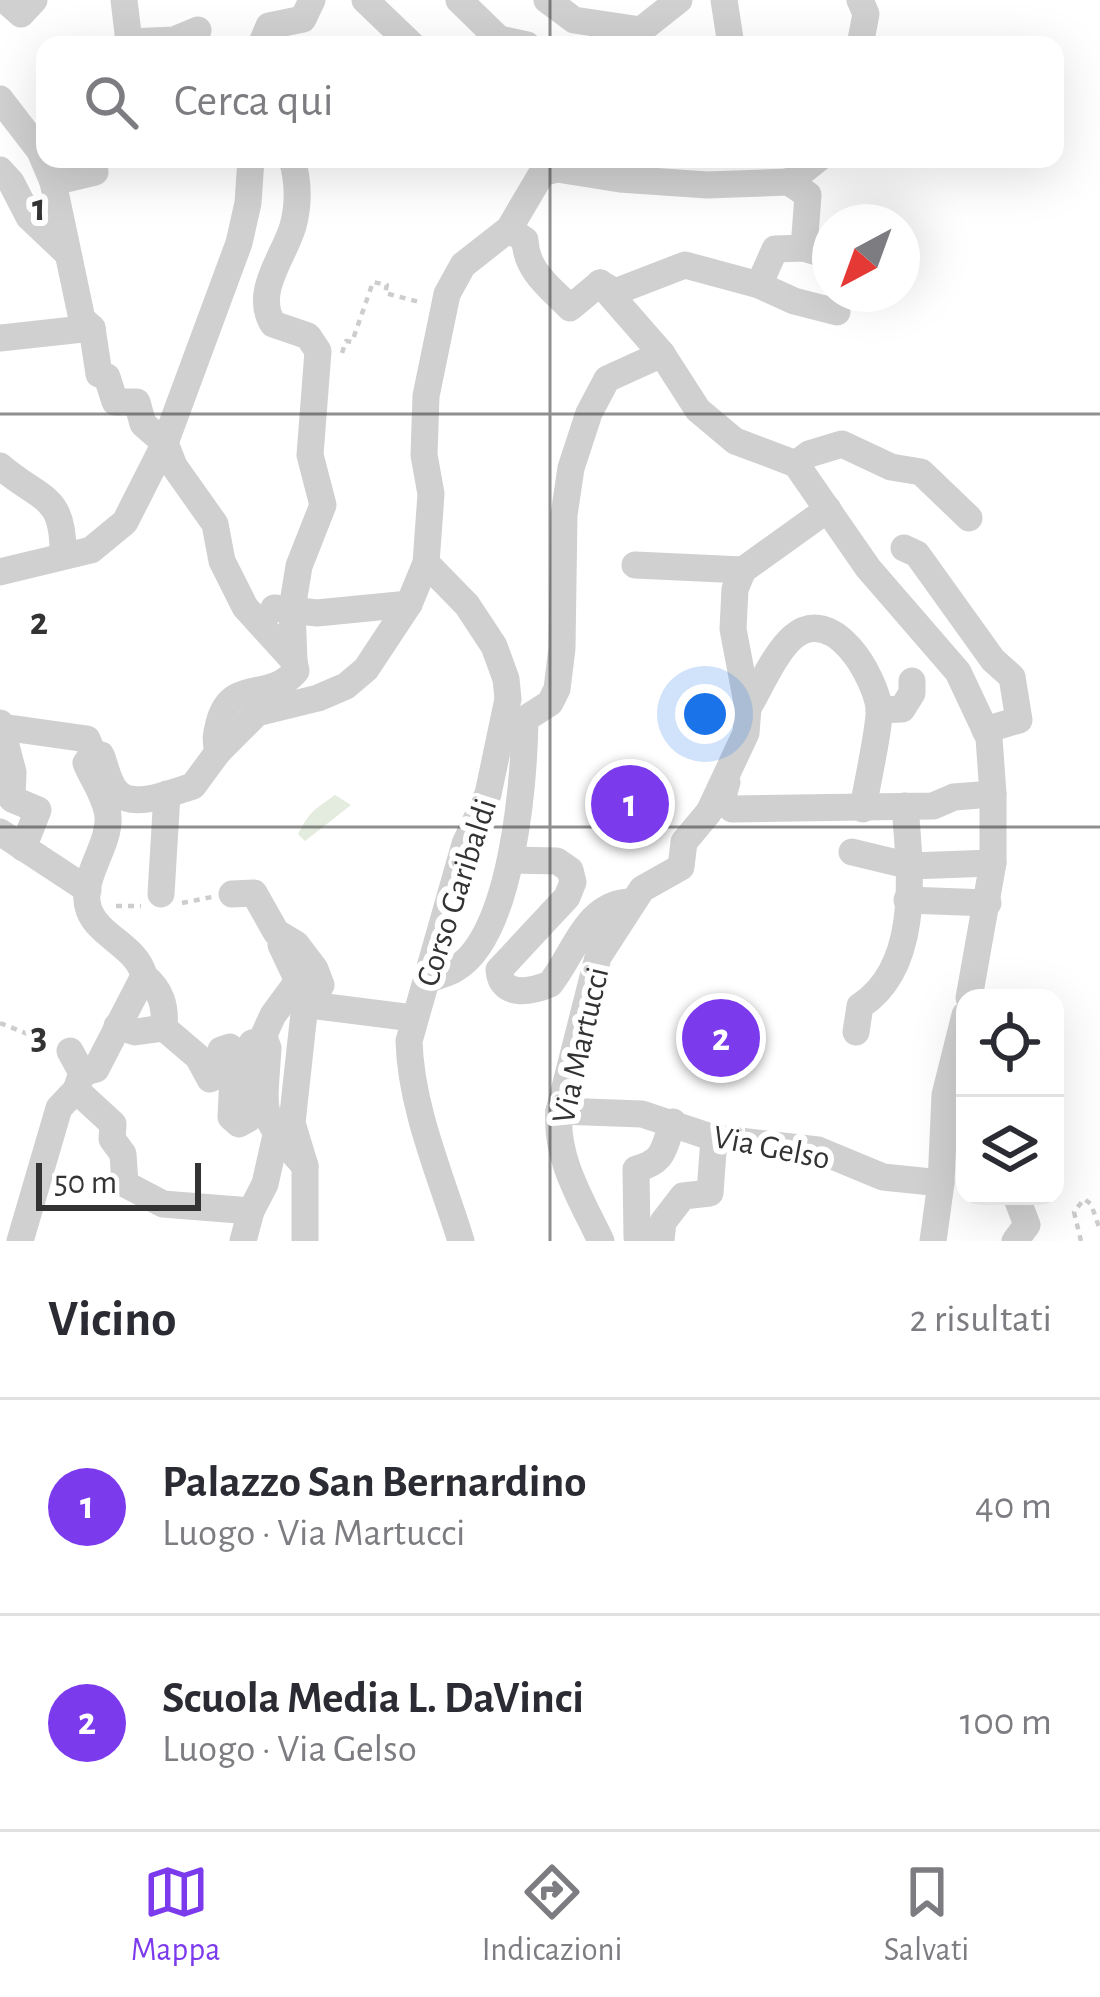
<!DOCTYPE html>
<html lang="it">
<head>
<meta charset="utf-8">
<style>
  :root { --surface:#fff; --page:#f7f7f7; --text:#2b2b33; --muted:#7c7c81; --line:#e1e1e2; --accent:#7c3aed }
  body { margin:0; font-family:"Alegreya Sans",sans-serif; background:var(--page); color:var(--text) }
  .controls { position:absolute; right:36px; bottom:36px; display:grid; overflow:hidden; border-radius:24px; box-shadow:0 12px 48px #0002 }
  .controls button { width:108px; height:108px; display:grid; place-items:center; padding:0; border:0; border-bottom:3px solid var(--line); background:var(--surface); color:var(--text); font:60px sans-serif }
  .compass { position:absolute; left:812px; top:204px; width:108px; height:108px; border-radius:50%; background:var(--surface); box-shadow:0 12px 48px #0002; rotate:221deg }
  .scale { position:absolute; left:36px; bottom:30px; width:165px; box-sizing:border-box; padding-left:12px; border:6px solid #333; border-top:0; font-size:33px; line-height:42px; white-space:nowrap; color:#333; -webkit-text-stroke:9px #fff; paint-order:stroke }
  .you { position:absolute; left:705px; top:714px; width:42px; height:42px; margin:-30px; border:9px solid #fff; border-radius:50%; background:#1a73e8; box-shadow:0 0 0 18px #1a73e833 }
  .badge { display:grid; place-items:center; width:78px; height:78px; border-radius:50%; background:var(--accent); color:#fff; font-size:39px; font-weight:700 }
  .pin { position:absolute; translate:-50% -50%; border:6px solid #fff; box-shadow:0 3px 12px #0006 }
  .list { margin:0; padding:0; list-style:none }
  h2 { display:flex; justify-content:space-between; align-items:center; height:156px; margin:0; padding:0 48px; font-size:51px }
  h2 small { font-size:39px; font-weight:400; color:var(--muted) }
  .list li { display:grid; grid-template-columns:78px 1fr auto; gap:36px; align-items:center; box-sizing:border-box; height:216px; padding:0 48px; border-top:3px solid var(--line) }
  .list b { display:block; font-size:45px; white-space:nowrap }
  .list p { margin:0; font-size:39px; white-space:nowrap; color:var(--muted) }
  .list em { font-size:39px; font-style:normal; color:var(--muted) }
  .icon { flex:none; width:66px; height:66px; fill:none; stroke:currentColor; stroke-width:2; stroke-linecap:round; stroke-linejoin:round }
  .map { position:relative; flex:none; width:1100px; height:1241px; overflow:hidden }
  .search { position:absolute; background:var(--surface); box-shadow:0 12px 48px #0002; left:36px; right:36px; top:36px; height:132px; display:flex; align-items:center; gap:30px; box-sizing:border-box; padding:0 42px; border-radius:24px; color:var(--muted); font-size:45px }
  .sheet { height:588px; background:var(--surface) }
  nav { display:flex; justify-content:space-around; align-items:center; box-sizing:border-box; height:168px; border-top:3px solid var(--line); background:var(--surface); font-size:33px; color:var(--muted) }
  nav a { display:grid; justify-items:center; gap:6px }
  nav .on { color:var(--accent) }
  .map>svg:first-child { display:block }
</style>
</head>
<body>
<div class="map">
<svg width="1100" height="1241" viewBox="0 0 1100 1241">
  <rect width="100%" height="100%" fill="#fff"/>
  <path fill="#e4ecdf" d="M 335,795 L 351,805 L 305,841 L 298,834 C 311,810 313,811 335,795 Z"/>
  <g fill="none" stroke-linecap="round" stroke-linejoin="round">
    <g stroke="#cdcdcd" stroke-width="4.5" stroke-dasharray="6 6" stroke-linecap="butt">
      <path d="M 342,353 L 346,341 L 352,342 L 373,282 L 387,285 L 385,293 L 423,303"/>
      <path d="M 182,903 L 212,897"/>
      <path d="M 116,906 L 141,906"/>
      <path d="M 0,1023 L 48,1042"/>
      <path d="M 1081,1241 L 1074,1212 L 1084,1199 L 1091,1204 L 1100,1230"/>
    </g>
    <g stroke="#d0d0d0" stroke-width="27">
      <path d="M 5,0 L 21,14 L 34,0"/>
      <path d="M 124,0 L 129,42 L 174,40 L 198,30"/>
      <path d="M 365,0 L 412,45"/>
      <path d="M 459,0 L 499,39 L 527,45"/>
      <path d="M 547,0 L 574,20 L 641,30 L 679,0"/>
      <path d="M 724,0 L 731,45"/>
      <path d="M 860,0 L 866,14 L 860,45"/>
      <path d="M 261,45 L 269,26 L 303,19 L 312,0"/>
      <path d="M 0,99 L 40,151 L 53,182 L 82,319 L 92,328 L 99,374 L 107,377 L 115,402 L 137,402 L 143,424 L 165,443 L 174,466 L 215,524 L 222,561 L 245,607 L 294,661 L 296,671 C 269,703 231,676 219,723 C 216,735 215,740 218,752"/>
      <path d="M 292,159 C 298,180 299,204 293,226 C 284,257 253,292 273,324 L 308,336 L 318,351 L 310,455 L 323,505 L 299,566 L 292,609 L 294,661"/>
      <path d="M 0,170 L 11,182 L 29,217 L 67,253"/>
      <path d="M 53,182 L 95,172 L 93,159"/>
      <path d="M 789,182 L 808,195 L 804,248"/>
      <path d="M 509,229 L 525,240 C 526,271 550,287 570,308 L 600,283"/>
      <path d="M 600,283 L 662,354 L 698,410 L 735,441 L 796,464 L 868,568 L 958,672 L 989,738 L 993,794 L 993,863 L 969,998"/>
      <path d="M 600,283 L 615,292 L 685,265 L 759,285 L 794,301 L 837,312"/>
      <path d="M 759,285 L 775,249 L 804,248 L 830,256"/>
      <path d="M 0,338 L 92,328"/>
      <path d="M 796,464 L 809,454 L 842,444 L 891,467 L 921,472 L 969,518"/>
      <path d="M 0,466 C 40,501 64,493 63,555"/>
      <path d="M 904,548 L 917,554 L 993,660 L 1012,677 L 1019,720 L 985,730"/>
      <path d="M 426,563 L 467,605 L 494,646 L 506,679 L 508,699 L 488,794 L 465,844 L 409,1041 C 411,1109 441,1176 461,1241"/>
      <path d="M 635,565 L 743,570"/>
      <path d="M 0,572 L 91,550 L 125,522 L 165,443 L 239,243 L 248,203 L 251,159"/>
      <path d="M 274,608 L 317,613 L 409,604"/>
      <path d="M 748,708 C 761,686 774,654 793,637 C 833,603 874,675 879,707 C 881,723 866,788 863,809"/>
      <path d="M 879,710 L 902,709 L 912,693 L 912,681"/>
      <path d="M 0,723 L 13,772 L 12,799 L 38,810 L 23,848"/>
      <path d="M 2,727 L 87,739 L 93,754"/>
      <path d="M 727,782 L 722,800 L 732,809 L 933,806 L 954,797 L 993,794"/>
      <path d="M 0,832 L 88,890"/>
      <path d="M 852,852 L 910,866 L 993,863"/>
      <path d="M 511,860 L 557,861 L 570,870 L 573,882 L 567,897 L 499,970 C 501,998 531,992 550,984 C 575,953 586,902 632,902"/>
      <path d="M 161,894 L 167,794"/>
      <path d="M 232,894 L 254,893 L 276,932 L 296,944 L 315,969 L 321,985 L 304,1013 L 292,1123 L 305,1166 L 305,1241"/>
      <path d="M 907,900 L 988,903"/>
      <path d="M 144,976 C 161,990 166,1006 164,1028"/>
      <path d="M 428,980 C 436,976 447,974 455,969 C 513,936 524,779 525,719 L 550,703 L 557,689 L 562,648 L 564,515 L 571,468 L 589,413 L 607,379 L 662,354"/>
      <path d="M 310,1005 L 413,1018"/>
      <path d="M 117,1026 L 135,1032 L 164,1028 L 198,1057 L 210,1079 L 216,1076 L 221,1050 L 230,1047 L 234,1054 L 231,1117 L 239,1124 L 248,1119 L 252,1043 L 265,1040 L 268,1048 C 264,1116 257,1114 305,1166"/>
      <path d="M 856,1032 L 860,1006 C 922,966 910,870 905,806"/>
      <path d="M 262,1039 L 273,1015 L 298,981 L 281,945"/>
      <path d="M 82,1073 L 96,1069 L 144,976 C 137,946 99,937 89,910 C 78,880 110,847 108,817 C 107,799 93,780 86,763 L 93,754 L 101,755 C 106,767 108,783 117,792 C 133,810 173,792 193,786 L 218,752 L 257,713 L 318,698 L 346,686 L 366,669 L 409,604 L 426,563 L 431,494 L 424,455 L 426,396 L 447,294 L 463,265 L 509,229 L 542,173 L 557,169 L 620,179 L 707,185 L 789,182 L 818,159"/>
      <path d="M 76,1090 L 113,1124 L 112,1139 L 123,1154 L 125,1184 L 163,1204 L 251,1211 L 243,1241"/>
      <path d="M 559,1111 L 642,1114 L 714,1138 L 818,1150 L 883,1177 L 941,1183"/>
      <path d="M 251,1211 L 265,1184 L 276,1135"/>
      <path d="M 637,1237 L 636,1169 C 665,1162 663,1149 673,1122"/>
      <path d="M 661,1240 L 663,1222 L 683,1196 L 710,1193 L 714,1138"/>
      <path d="M 20,1241 L 59,1108 L 76,1090 L 82,1073 L 70,1051"/>
      <path d="M 601,1241 C 581,1199 555,1158 559,1111 L 598,957 L 642,889 L 681,867 L 684,842 L 709,812 L 746,733 L 748,708 L 733,629 L 735,589 L 743,570 L 828,509"/>
      <path d="M 933,1241 L 941,1183 L 945,1095 L 965,1015"/>
      <path d="M 1015,1241 L 1027,1225 L 1016,1196"/>
    </g>
  </g>
  <path fill="none" stroke="#333" stroke-width="3" stroke-opacity="0.55" d="M 550,0 L 550,45M 550,159 L 550,1241M 0,414 L 1100,414M 0,827 L 1100,827"/>
  <g text-anchor="middle" stroke-width="12" stroke-linejoin="round" paint-order="stroke">
    <g font-size="33" fill="#333" stroke="#fff">
      <text transform="translate(455 892) rotate(-72)" y="12">Corso Garibaldi</text>
      <text transform="translate(579 1045) rotate(-77)" y="12">Via Martucci</text>
      <text transform="translate(772 1146) rotate(11)" y="12">Via Gelso</text>
    </g>
  </g>
  <g font-size="39" text-anchor="middle" font-weight="bold" fill="#333" stroke="#fff" stroke-width="12" stroke-linejoin="round" paint-order="stroke">
    <text x="39" y="220">1</text>
    <text x="39" y="634">2</text>
    <text x="39" y="1048">3</text>
  </g>
</svg>
<div class="controls">
<button><svg class="icon" aria-label="locate" viewBox="0 0 24 24"><circle cx="12" cy="12" r="6"/><path d="M12 2v4M12 18v4M2 12h4M18 12h4"/></svg></button>
<button><svg class="icon" aria-label="layers" viewBox="0 0 24 24"><path d="M12 4l9 5-9 5-9-5zM3 14l9 5 9-5"/></svg></button>
</div>
<svg class="compass" viewBox="-18 -18 36 36"><path d="M0-13l5 13h-10z" fill="#e53935"/><path d="M0 13l5-13h-10z" fill="#7c7c81"/></svg>
<div class="scale">50 m</div>
<div class="you"></div>
<div class="pin badge" style="left:630px;top:804px">1</div>
<div class="pin badge" style="left:721px;top:1038px">2</div>
<div class="search"><svg class="icon" aria-label="search" viewBox="0 0 24 24"><circle cx="10" cy="10" r="6"/><path d="M15 15l6 6"/></svg>Cerca qui</div>
</div>
<section class="sheet">
<h2>Vicino<small>2 risultati</small></h2>
<ul class="list">
<li><span class="badge">1</span><div><b>Palazzo San Bernardino</b><p>Luogo · Via Martucci</p></div><em>40 m</em></li>
<li><span class="badge">2</span><div><b>Scuola Media L. DaVinci</b><p>Luogo · Via Gelso</p></div><em>100 m</em></li>
</ul>
</section>
<nav>
<a class="on"><svg class="icon" aria-label="map" viewBox="0 0 24 24"><path d="M3 6l6-2 6 2 6-2v14l-6 2-6-2-6 2zM9 4v14M15 6v14"/></svg>Mappa</a>
<a><svg class="icon" aria-label="directions" viewBox="0 0 24 24"><path d="M12 3l9 9-9 9-9-9zM9 14v-3h6M13 9l2 2-2 2"/></svg>Indicazioni</a>
<a><svg class="icon" aria-label="saved" viewBox="0 0 24 24"><path d="M7 4h10v16l-5-4-5 4z"/></svg>Salvati</a>
</nav>
</body>
</html>
